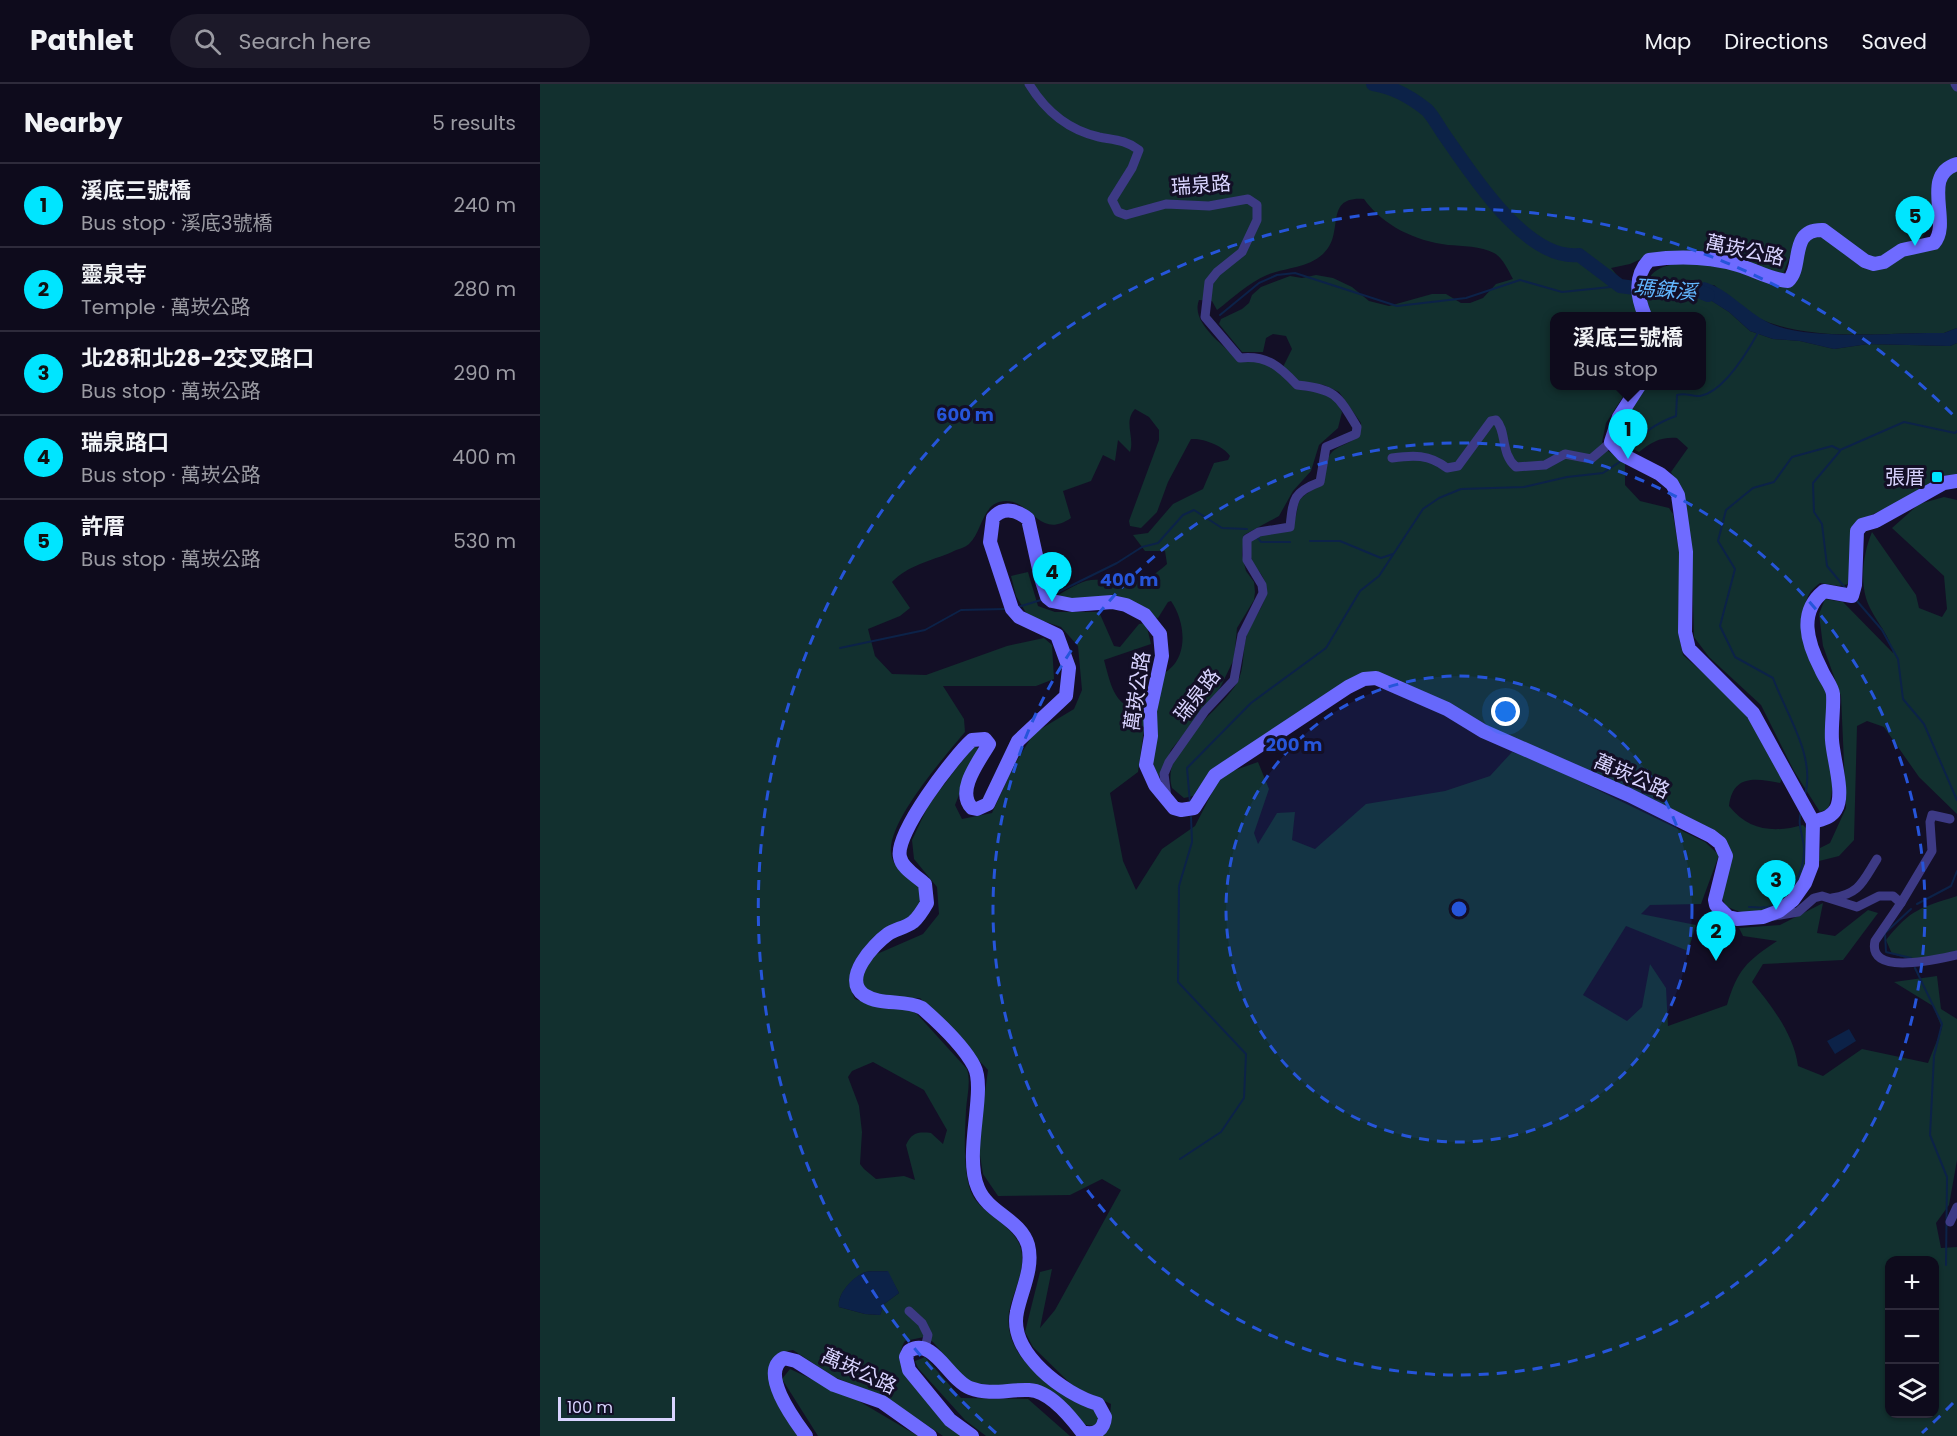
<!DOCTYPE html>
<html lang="en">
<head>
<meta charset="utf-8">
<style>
  :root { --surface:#0e0b1c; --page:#1c1929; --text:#f1f3f6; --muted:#9b9ba3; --line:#2e2b3b; --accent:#00e5ff }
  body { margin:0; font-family:Poppins,"Noto Sans TC",sans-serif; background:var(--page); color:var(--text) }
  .controls { position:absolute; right:18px; bottom:18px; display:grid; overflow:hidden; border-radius:12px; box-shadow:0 2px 4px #0004 }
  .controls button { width:54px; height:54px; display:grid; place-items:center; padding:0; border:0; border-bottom:2px solid var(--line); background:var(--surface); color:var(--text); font:30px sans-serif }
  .scale { position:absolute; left:18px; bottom:15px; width:117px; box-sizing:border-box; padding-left:6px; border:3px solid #d9d4ff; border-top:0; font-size:16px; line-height:21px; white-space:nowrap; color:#d9d4ff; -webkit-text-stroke:4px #130f26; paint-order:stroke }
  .you { position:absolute; left:966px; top:628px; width:21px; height:21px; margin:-15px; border:4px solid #fff; border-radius:50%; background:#1a73e8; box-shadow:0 0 0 9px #1a73e833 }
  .badge { display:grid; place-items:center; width:39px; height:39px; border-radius:50%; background:var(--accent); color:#111; font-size:20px; font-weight:700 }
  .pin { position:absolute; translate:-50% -50px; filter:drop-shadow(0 2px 3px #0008) }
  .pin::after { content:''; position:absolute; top:32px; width:21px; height:18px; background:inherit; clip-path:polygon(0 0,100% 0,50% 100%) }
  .popup { position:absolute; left:1010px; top:228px; width:156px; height:78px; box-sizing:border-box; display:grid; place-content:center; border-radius:12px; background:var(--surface); filter:drop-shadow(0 2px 4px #0005); font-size:20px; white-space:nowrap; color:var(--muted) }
  .popup b { font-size:22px; color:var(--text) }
  .popup::after { content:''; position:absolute; left:50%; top:100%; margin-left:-12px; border:12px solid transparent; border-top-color:var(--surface) }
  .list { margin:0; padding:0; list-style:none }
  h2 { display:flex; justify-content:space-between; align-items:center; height:78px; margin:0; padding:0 24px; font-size:26px }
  h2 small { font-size:20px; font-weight:400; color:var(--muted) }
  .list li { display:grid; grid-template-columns:39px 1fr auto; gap:18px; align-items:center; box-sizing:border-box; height:84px; padding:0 24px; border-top:2px solid var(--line) }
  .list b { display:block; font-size:22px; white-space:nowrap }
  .list p { margin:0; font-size:20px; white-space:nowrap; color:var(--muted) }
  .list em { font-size:20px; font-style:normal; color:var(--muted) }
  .icon { flex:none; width:33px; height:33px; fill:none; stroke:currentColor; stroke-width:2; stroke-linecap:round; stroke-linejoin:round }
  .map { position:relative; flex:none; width:1417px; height:1352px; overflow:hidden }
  header { display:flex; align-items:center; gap:36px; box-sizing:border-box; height:84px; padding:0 30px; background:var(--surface); border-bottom:2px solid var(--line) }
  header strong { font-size:28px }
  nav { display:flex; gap:33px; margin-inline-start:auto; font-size:21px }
  .search { width:420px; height:54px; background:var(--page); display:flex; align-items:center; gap:15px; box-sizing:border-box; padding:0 21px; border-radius:33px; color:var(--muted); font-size:22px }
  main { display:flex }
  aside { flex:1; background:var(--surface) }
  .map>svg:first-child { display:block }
</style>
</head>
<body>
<header>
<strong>Pathlet</strong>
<div class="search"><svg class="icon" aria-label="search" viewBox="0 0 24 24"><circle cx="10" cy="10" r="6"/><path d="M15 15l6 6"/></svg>Search here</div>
<nav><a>Map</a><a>Directions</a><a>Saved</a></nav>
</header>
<main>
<aside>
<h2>Nearby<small>5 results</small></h2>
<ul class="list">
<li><span class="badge">1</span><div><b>溪底三號橋</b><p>Bus stop · 溪底3號橋</p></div><em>240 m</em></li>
<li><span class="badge">2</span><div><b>靈泉寺</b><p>Temple · 萬崁公路</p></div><em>280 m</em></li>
<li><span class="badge">3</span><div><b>北28和北28-2交叉路口</b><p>Bus stop · 萬崁公路</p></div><em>290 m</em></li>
<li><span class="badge">4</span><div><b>瑞泉路口</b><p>Bus stop · 萬崁公路</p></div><em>400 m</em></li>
<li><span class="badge">5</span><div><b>許厝</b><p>Bus stop · 萬崁公路</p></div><em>530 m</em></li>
</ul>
</aside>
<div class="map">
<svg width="1417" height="1352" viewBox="0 0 1417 1352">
  <rect width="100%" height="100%" fill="#130f26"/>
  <g fill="#12302f" fill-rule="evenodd">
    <path d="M 0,0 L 1417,0 L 1417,72 C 1380,92 1402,128 1382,154 L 1355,164 L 1337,175 C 1311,171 1299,139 1271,140 L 1257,154 L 1242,193 L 1195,176 L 1136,169 L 1112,170 L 1090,180 L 1071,184 L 1081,196 L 1094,199 L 1097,232 L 1014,232 L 1014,302 L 1090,302 L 1066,339 L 1062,358 L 1068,367 L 1085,378 L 1085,401 L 1100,417 L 1129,424 L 1133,430 L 1140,474 L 1138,547 L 1143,571 L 1206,627 L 1242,695 L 1240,699 C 1214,694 1193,691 1189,722 C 1209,747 1234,749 1263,741 L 1267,745 C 1276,794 1239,849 1186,822 C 1171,799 1204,780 1179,751 L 1083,703 L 945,643 L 887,612 L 833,590 L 815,593 L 695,671 L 669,692 L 658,711 L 644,714 L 632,704 C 620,664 679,629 697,599 C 705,585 702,566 707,550 C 712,536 728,519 726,503 C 724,485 708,485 709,457 L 718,451 L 752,444 C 764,412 749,420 782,400 C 785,391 785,375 792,368 C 804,357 821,360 821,339 L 799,308 L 784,301 L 758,298 L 743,283 L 752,265 L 746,252 L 733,250 L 726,254 L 723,268 L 702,268 L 679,240 L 681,235 L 702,225 L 709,219 L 712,211 L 721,203 L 750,192 L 762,194 L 776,191 L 793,194 L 812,203 L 829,217 L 849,222 L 892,210 L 906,210 L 921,219 L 930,219 L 943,214 L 956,200 L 973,195 C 968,186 963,174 954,169 C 941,162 922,162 908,161 C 876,157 843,142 824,115 C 782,112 806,150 783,170 C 766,185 746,183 727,191 C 708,199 693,214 677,226 L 672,217 L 659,216 C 650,239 684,261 698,276 C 713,278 725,276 738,287 C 744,292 748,300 755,303 C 774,313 789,298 802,328 L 798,344 L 779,361 L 771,387 L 753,407 L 739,432 L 704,451 L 702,471 L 706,487 L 714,498 L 715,508 L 714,516 L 697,544 L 694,575 L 679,606 L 631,666 L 619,693 C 604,672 615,615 620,591 C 649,579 647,540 631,517 L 628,518 L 618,534 C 610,534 594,519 580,516 C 561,512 536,517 517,518 L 516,512 C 526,507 540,497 551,496 C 585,494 599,506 627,480 L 625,467 L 605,467 L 593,451 L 608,449 L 633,420 L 663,405 L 674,379 L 688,376 L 690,372 C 684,362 663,354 651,355 L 628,398 L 617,428 L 601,444 L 590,442 L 589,437 L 619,356 L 619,346 L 609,333 L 595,325 C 583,338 595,353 590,368 L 578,356 L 575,377 L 563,371 L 551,397 L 523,407 L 531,434 C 499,456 492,417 466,417 C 442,417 443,447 429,460 C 425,464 417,465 412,468 C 391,477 368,481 352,498 L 370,524 L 360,532 L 328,545 L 335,572 L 352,590 L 386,591 L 467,562 L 504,554 L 512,561 L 514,595 L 496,602 L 403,602 L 424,635 L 425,648 C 405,672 348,737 351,768 C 353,797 393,791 377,824 C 371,837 355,840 344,847 C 320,863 301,888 315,915 C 336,923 360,920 377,930 L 427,985 C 431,998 427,1012 426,1026 C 425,1048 422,1092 433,1112 C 445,1133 480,1143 482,1171 C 484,1190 472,1210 469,1228 C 462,1280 521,1307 559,1325 L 560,1338 L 555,1342 L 546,1341 L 501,1306 L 433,1299 L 421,1291 L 393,1258 L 384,1253 L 365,1257 C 345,1286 408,1333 425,1352 L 403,1352 L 347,1314 L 294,1293 L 253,1266 C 207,1273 248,1331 261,1352 L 0,1352 ZM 333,978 L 384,1006 L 407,1046 L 403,1060 L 391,1049 C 378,1048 372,1048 366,1061 L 375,1096 L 364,1092 L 336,1095 L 324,1085 L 320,1080 L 322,1048 L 319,1022 L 308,993 L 312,987 ZM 347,1187 L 359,1209 L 344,1220 L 340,1231 L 325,1230 L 299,1223 C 297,1210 312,1195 323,1189 C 330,1186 340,1188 347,1187 Z"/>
    <path d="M 1417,85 L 1417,244 L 1404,249 C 1345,248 1272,259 1218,234 C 1202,227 1187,212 1174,201 L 1152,204 L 1189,228 L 1210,247 L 1233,255 L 1260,257 L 1294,265 L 1328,260 L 1410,262 L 1417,259 L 1417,390 L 1405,392 L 1351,422 L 1318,437 L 1312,442 L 1311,448 L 1309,500 L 1299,502 L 1280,499 C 1272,505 1267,510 1266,521 C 1264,537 1275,559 1279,575 C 1288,609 1300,693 1288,725 L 1280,728 L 1254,687 L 1221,621 L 1169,573 L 1154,553 L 1151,455 L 1144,417 L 1131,388 L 1148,364 L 1137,354 C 1120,353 1112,358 1099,368 L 1083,359 C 1077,341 1095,317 1103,302 L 1162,302 L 1162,232 L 1109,232 C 1082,146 1205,189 1245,201 L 1267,158 L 1273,152 L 1283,152 L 1321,180 L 1395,163 L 1401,117 L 1408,92 Z"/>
    <path d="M 1404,413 L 1417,416 L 1417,730 L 1379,693 L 1344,643 L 1327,637 L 1317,642 L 1314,756 L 1299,772 L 1279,777 L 1280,764 L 1290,759 L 1306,724 L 1301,612 L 1283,562 L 1279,530 L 1285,515 L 1303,518 L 1353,569 C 1349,548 1332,534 1326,514 C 1320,493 1324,467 1332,448 L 1376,511 L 1379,524 L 1402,533 L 1407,525 L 1404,492 L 1352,444 L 1379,420 Z"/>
    <path d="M 488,488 L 498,522 L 515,528 L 559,528 L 574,562 L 580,563 L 599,540 L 606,539 L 611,560 L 564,576 C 572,606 574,621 606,631 L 598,688 L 570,709 L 583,777 L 596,806 L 622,765 L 655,742 L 681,691 L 718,678 L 729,705 L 714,749 L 718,760 L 737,729 L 755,728 L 752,756 L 775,765 L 826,720 L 905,707 L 950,692 L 972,668 L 998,677 L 1165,758 L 1179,771 L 1161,820 L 1110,821 L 1101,830 L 1156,841 L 1148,867 L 1086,842 L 1043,911 L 1087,937 L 1102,923 L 1110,880 L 1126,904 L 1128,942 L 1187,921 C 1198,885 1206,878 1237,857 L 1203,852 L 1199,844 L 1240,841 L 1283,819 L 1277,849 L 1295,852 L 1328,826 L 1338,829 L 1303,876 L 1223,880 L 1212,898 C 1232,922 1254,951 1258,982 L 1283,992 L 1322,965 L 1388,979 L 1402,944 L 1393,922 L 1354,898 L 1397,892 L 1401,925 L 1417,935 L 1417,1076 L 1409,1121 L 1396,1139 L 1401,1164 L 1417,1163 L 1417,1352 L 558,1352 L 569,1343 L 571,1320 L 533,1302 L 493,1263 L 485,1248 L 500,1188 L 512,1185 L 500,1244 L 515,1226 L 581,1106 L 562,1095 L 530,1111 L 458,1112 L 443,1090 L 438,1059 L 448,986 L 380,914 L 330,915 L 321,905 L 323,882 L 337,870 L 383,850 L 399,830 L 397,803 L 374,775 L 372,756 L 388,722 L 433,662 L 438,664 L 415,721 L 422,735 L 452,729 L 474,681 L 494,649 L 534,625 L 542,606 L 538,562 L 521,543 L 488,532 L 476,512 L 471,492 ZM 1350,1176 L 1394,1176 L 1394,1330 L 1350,1330 Z"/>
    <path d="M 1417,812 L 1417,870 L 1380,878 L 1352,870 L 1346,856 C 1371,825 1380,824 1417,812 Z"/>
    <path d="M 385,1273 L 421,1314 L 488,1315 L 530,1352 L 446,1352 L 425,1336 L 378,1284 L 375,1277 Z"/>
    <path d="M 250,1285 L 317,1316 L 378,1352 L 278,1352 L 242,1295 Z"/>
  </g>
  <g fill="#0c2248">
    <path d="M 1164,198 C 1190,205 1208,231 1234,241 C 1276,257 1357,248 1404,249 L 1417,244 L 1417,259 L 1410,262 L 1328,260 L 1294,265 L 1260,257 L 1233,255 L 1210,247 L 1189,228 L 1151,204 Z"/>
    <path d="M 1309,945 L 1316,957 L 1295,970 L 1287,957 Z"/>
    <path d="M 348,1187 L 359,1209 L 344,1220 L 340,1231 L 325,1230 L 299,1223 C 297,1210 312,1194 323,1189 C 330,1186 341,1188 348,1187 Z"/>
  </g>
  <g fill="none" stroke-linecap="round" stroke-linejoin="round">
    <g stroke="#0c2248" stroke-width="2">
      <path d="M 680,231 L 719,199 L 737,191 L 755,189 L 857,222 L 926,214 L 980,196 L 1022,208 L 1080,202"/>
      <path d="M 1088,367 C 1100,350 1116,339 1136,332 L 1137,311 C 1147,308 1151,313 1160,312 C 1184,308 1208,267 1219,247"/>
      <path d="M 1300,367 L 1273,399 L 1274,428 L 1282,440 L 1287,482 L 1307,506"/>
      <path d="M 717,453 L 721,458 L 750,458"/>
      <path d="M 770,457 L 800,457 L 841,474 L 853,470"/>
      <path d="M 514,510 L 577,479 L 602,463 L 618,459 L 643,431 L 654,426 L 682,444 L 707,445"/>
      <path d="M 1317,517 L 1342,546 L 1358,575 L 1363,615 L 1384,640 L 1417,716"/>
      <path d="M 478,523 L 501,516"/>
      <path d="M 300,564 L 385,546 L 421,526 L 465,525"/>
      <path d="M 1265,711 C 1276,672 1246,630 1233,594 L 1195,573 L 1180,542 L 1195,485 L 1178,457 L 1186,426 L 1213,404 L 1234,398 L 1252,373 L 1292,362 L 1300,366 L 1364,338 L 1415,349 L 1417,347"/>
      <path d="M 650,719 L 647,684 L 711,619 L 786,564 L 820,507 L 839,492 L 883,425 L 899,414 L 921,405 L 984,403 L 1027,393 L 1063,389 L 1081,377"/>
      <path d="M 1377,820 L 1411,802 L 1417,787"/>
      <path d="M 1209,823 C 1215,823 1222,824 1228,823 C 1251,818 1265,785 1264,764 C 1263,750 1257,741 1261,728"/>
      <path d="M 1371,825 L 1345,849 L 1346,868 L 1371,874"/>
      <path d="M 1375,884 L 1402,940 L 1394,972 L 1390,1051 L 1407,1093 L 1406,1181"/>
      <path d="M 640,1075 L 681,1048 L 704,1014 L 706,970 L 638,898 L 639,802 L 652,758 L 651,733"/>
    </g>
    <path stroke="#0c2248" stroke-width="14" d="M 833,0 C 853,3 871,13 887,26 C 894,33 899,44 905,52 C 932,90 986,177 1039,171 L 1080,202 L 1110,206 L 1151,204 L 1168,211"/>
    <g stroke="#3d3a85" stroke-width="9">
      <path d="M 489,0 C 506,28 528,46 559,53 C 575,56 586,56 599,66 L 592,84 L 572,116 L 578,128 L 586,131 L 626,120 L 669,122 L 708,115 L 717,121 L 717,136 L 702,168 L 677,188 L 669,198 L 665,233 L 700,274 C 727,271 739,282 757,301 C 795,305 798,311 817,343 L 816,350 L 786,363 L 780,398 C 753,408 753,415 750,443 L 719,448 L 707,455 L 707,476 L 722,501 L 723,509 L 702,551 L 694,596 L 665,627 L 629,678 L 624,690 L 627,714"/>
      <path d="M 1415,0 L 1417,3"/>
      <path d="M 852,374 C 873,371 889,370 907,384 L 918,382 L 951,337 L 956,336 C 967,347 960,369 976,383 L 1005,381 L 1025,370 L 1051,375 L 1071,358"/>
      <path d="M 1292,814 C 1320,810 1323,797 1337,775"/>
      <path d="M 1361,819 L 1392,767 L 1390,738 L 1392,731 L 1410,735"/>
      <path d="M 1234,832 L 1258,828 L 1274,814 L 1282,812 L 1317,823 L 1339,812 L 1353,812 L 1361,819 L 1335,857 C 1327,893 1398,875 1417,871"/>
      <path d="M 1410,1138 L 1417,1123"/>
      <path d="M 369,1227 L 382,1239 L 388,1251 L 385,1264"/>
    </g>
    <g stroke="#6f6bff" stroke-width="14">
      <path d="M 1105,232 C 1097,213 1094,192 1109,176 C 1138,172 1170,173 1198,181 C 1215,186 1231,196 1248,197 C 1264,183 1248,145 1283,146 L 1325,177 L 1334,180 L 1344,178 L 1362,166 L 1394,159 C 1412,139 1380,91 1417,80"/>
      <path d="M 1273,738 C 1282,735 1291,734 1296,725 C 1305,710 1293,674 1292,656 C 1291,641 1294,625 1293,610 C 1292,602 1284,593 1281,585 C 1267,558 1258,528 1284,507 L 1312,512 L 1315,501 L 1317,447 L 1322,441 L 1336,437 L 1404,399 L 1417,397"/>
      <path d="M 266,1352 C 255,1337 218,1288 244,1274 L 256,1277 L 294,1301 L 342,1318 L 390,1352"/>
      <path d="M 432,1352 L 410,1336 L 369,1286 L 366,1273 L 369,1267 C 393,1252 409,1296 430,1304 C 451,1312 468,1305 489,1306 C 510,1307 530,1332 542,1348 C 555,1352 564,1346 565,1333 L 558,1320 C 524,1310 468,1269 477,1228 C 481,1207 494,1184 488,1161 C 480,1135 448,1129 438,1104 C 423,1069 447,1006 434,982 C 424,963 398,938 382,924 C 364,915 341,922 324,911 C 301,895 334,860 348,850 C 355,845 365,844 373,838 C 379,833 383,826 387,819 L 385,800 C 377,792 362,785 360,773 C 354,750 414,672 432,656 L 445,655 L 449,660 C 440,676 415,707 432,724 L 437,725 L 448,720 L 478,657 L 526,612 L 529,584 L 517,551 L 479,533 L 472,525 L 450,458 L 453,434 C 463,422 477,426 488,435 L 501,494 L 507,513 L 512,517 L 532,521 L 572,518 L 586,521 L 605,531 L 620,550 L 622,572 L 610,627 L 611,652 L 606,681 L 615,701 L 634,724 L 641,726 L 654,724 L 675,691 L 808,603 L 824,595 L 836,594 L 907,625 L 943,647 L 1089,711 L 1171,752 L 1180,759 L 1186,772 L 1175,816 L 1176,821 L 1188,833 L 1197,835 L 1223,833 L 1239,827 L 1253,816 L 1265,799 L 1272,781 L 1273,738 L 1213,629 L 1149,565 L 1145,548 L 1146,468 L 1138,411 L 1132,400 L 1120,390 L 1083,371 L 1071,358 L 1079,333 L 1099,302"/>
    </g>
  </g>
  <circle cx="919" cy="825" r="233" fill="#2655da" fill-opacity=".12"/>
  <g fill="none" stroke="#2655da" stroke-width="3" stroke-dasharray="10 8">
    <circle cx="919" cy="825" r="233"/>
    <circle cx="919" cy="825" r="466"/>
    <path d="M1413 1319A699 699 0 0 1 1382 1349M456 1349A699 699 0 1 1 1413 331"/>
  </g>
  <rect fill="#00e5ff" stroke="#130f26" stroke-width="2" x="1391" y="387" width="12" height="12" rx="3"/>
  <g text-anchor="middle" stroke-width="6" stroke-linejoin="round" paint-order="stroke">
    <g font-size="20" fill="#d9d4ff" stroke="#130f26">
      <text transform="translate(661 101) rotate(-4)" y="7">瑞泉路</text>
      <text transform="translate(1205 166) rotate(12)" y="7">萬崁公路</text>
      <text transform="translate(597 607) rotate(-82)" y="7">萬崁公路</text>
      <text transform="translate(657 611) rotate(-52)" y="7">瑞泉路</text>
      <text transform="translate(1092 692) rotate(24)" y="7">萬崁公路</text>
      <text transform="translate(319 1287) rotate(25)" y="7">萬崁公路</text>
    </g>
    <g font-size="20" fill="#d9d4ff" stroke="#130f26" text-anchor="end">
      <text x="1385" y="400">張厝</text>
    </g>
    <g font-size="21" font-style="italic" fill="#62b6ff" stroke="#130f26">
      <text transform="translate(1125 206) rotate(5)" y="7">瑪鋉溪</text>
    </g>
  </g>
  <circle cx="919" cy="825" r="9" fill="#2655da" stroke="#130f26" stroke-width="3"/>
  <g font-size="18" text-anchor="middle" font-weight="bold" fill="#2655da" stroke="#130f26" stroke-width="6" stroke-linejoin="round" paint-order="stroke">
    <text x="425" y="337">600 m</text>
    <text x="589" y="502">400 m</text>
    <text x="754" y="667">200 m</text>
  </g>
</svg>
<div class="controls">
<button>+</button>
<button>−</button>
<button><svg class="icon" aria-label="layers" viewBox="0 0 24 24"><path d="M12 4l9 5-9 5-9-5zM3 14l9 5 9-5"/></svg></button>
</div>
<div class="scale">100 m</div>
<div class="you"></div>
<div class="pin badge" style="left:1088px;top:375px">1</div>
<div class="popup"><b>溪底三號橋</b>Bus stop</div>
<div class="pin badge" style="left:1176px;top:877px">2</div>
<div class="pin badge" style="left:1236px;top:826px">3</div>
<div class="pin badge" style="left:512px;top:518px">4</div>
<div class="pin badge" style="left:1375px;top:162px">5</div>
</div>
</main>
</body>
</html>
